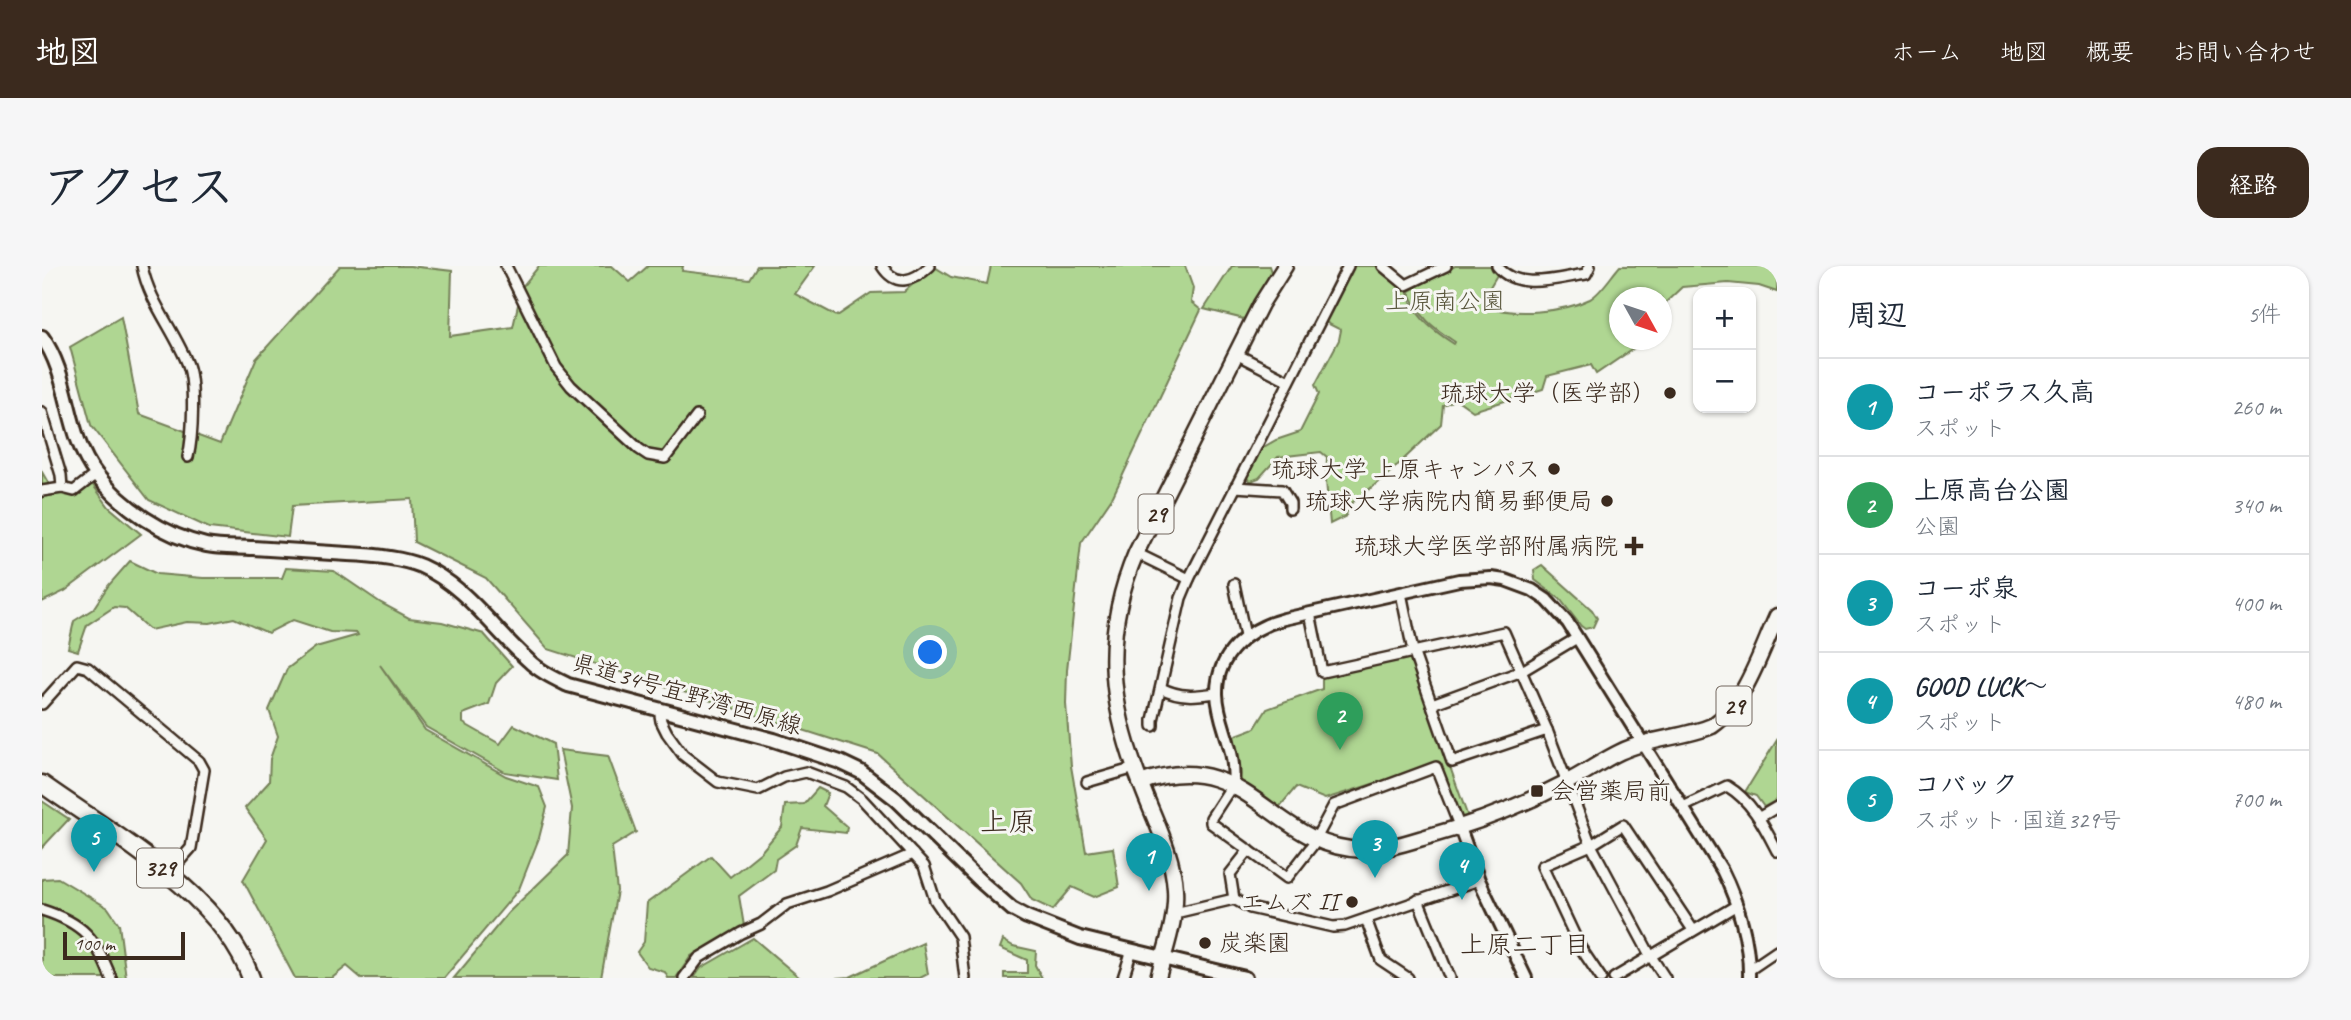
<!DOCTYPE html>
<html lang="ja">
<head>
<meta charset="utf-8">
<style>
  :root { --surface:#fff; --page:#f6f6f7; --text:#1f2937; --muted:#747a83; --line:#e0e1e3; --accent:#3b2a1e }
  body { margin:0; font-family:Caveat,"Klee One",sans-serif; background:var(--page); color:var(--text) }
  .controls { position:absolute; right:21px; top:21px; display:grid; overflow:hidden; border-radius:14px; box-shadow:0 2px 5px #0004 }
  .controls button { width:63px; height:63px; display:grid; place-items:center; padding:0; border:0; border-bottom:2px solid var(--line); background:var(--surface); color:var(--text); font:35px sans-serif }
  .compass { position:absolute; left:1567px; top:21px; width:63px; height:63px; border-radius:50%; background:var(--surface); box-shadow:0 2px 5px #0004; rotate:130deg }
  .scale { position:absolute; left:21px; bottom:18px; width:122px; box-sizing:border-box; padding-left:7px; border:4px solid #3b2a1e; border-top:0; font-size:19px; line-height:24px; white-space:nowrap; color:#3b2a1e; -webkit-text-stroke:5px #f6f6f2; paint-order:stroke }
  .you { position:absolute; left:889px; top:387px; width:24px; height:24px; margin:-18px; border:5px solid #fff; border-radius:50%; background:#1a73e8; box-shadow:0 0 0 10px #1a73e833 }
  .badge { display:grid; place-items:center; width:46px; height:46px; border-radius:50%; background:var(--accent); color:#fff; font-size:23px; font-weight:700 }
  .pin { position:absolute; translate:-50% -58px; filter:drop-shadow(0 2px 4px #0008) }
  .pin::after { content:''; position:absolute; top:37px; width:24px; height:21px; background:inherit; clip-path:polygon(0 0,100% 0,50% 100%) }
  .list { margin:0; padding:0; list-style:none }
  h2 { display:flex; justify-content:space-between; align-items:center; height:91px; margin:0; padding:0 28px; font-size:30px }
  h2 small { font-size:23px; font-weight:400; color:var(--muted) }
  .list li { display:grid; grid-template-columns:46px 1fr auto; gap:21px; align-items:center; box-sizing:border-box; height:98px; padding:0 28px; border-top:2px solid var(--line) }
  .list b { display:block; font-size:26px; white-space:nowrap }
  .list p { margin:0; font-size:23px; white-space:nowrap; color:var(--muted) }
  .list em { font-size:23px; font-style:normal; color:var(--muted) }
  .map { position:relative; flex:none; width:1735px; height:712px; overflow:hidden; border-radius:21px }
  header { display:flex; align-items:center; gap:42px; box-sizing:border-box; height:98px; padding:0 35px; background:var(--accent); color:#fff }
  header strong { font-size:33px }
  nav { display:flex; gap:38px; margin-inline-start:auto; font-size:24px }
  .intro { display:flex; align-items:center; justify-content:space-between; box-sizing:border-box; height:168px; padding:0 42px }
  h1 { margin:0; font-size:49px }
  .button { padding:18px 32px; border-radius:21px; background:var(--accent); color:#fff; font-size:24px; font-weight:700 }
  main { display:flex; gap:42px; padding:0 42px }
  aside { flex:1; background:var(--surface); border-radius:21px; box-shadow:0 2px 5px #0004 }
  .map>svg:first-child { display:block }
</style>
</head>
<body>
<header>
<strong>地図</strong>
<nav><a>ホーム</a><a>地図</a><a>概要</a><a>お問い合わせ</a></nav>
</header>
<div class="intro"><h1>アクセス</h1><a class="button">経路</a></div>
<main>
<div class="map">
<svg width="1735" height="712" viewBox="0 0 1735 712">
  <rect width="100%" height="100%" fill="#f6f6f2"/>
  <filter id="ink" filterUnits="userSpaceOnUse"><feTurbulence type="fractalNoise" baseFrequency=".0143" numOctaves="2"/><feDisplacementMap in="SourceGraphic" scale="14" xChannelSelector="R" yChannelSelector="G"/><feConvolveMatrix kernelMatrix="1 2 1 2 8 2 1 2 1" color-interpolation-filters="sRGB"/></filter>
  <g filter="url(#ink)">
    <g fill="#afd692" stroke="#758058" stroke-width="2">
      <path d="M 298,0 L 368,0 L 410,5 L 408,70 L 471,61 L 480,21 L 497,0 L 570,0 L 588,16 L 606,0 L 641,0 L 640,5 L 707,13 L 715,0 L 773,0 L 753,28 L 795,50 L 829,27 L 862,26 L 891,0 L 909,11 L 945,18 L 949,0 L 1143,0 L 1151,22 L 1149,36 L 1159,44 L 1071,230 L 1039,277 L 1025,404 L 1024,438 L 1029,500 L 1044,586 L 1071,582 L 1077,621 L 1052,631 L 1030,621 L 1011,644 L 990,634 L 979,617 L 836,488 L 506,383 L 444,312 L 372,276 L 370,233 L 250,240 L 246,271 L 167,262 L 107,234 L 49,159 L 28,81 L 79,51 L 97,148 L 178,178 L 214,93 Z"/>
      <path d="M 1190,0 L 1227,0 L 1230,9 L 1202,53 L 1162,43 Z"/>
      <path d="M 1310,0 L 1337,0 L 1364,19 C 1369,48 1389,63 1412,78 L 1413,76 C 1389,60 1378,52 1367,25 L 1413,0 L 1450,0 L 1455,9 L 1442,31 L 1445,40 C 1471,51 1522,46 1548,33 C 1559,27 1569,10 1578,0 L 1735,0 L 1735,26 L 1717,20 L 1686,17 L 1640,21 L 1620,40 L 1619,32 L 1577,32 L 1577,74 L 1602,74 L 1601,76 L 1554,108 L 1549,99 L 1505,110 L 1501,123 L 1431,145 L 1414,133 L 1401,139 L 1399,158 L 1344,210 L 1306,240 L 1304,250 L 1288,258 L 1284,215 L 1285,191 L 1279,186 L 1236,191 L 1217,212 L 1209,215 L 1203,211 L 1213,186 L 1234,174 L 1258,166 L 1277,128 L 1273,119 L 1297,74 L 1299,64 L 1281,55 Z"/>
      <path d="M 0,206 L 8,220 L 30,221 L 48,215 L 67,241 L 99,268 L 23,325 L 0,336 Z"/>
      <path d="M 88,295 L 115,308 L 161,312 L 240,312 L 244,302 L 292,305 L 339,337 L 367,352 L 400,356 L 442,368 L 470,400 L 454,417 L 447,438 L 421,448 L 421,457 L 458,478 L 472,459 L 511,478 L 515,514 L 463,506 L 384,461 L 338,399 L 383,464 L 464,510 L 497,521 L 505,541 L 497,572 L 477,623 L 402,712 L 319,712 L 305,700 L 290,712 L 253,712 L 201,614 L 225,573 L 203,542 L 227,516 L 228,493 L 236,470 L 227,444 L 245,403 L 274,381 L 316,369 L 315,367 L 288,366 L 251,354 L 226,367 L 192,352 L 168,357 L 145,356 L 108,364 L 83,342 L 72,341 L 45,359 L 36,385 L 26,382 L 32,355 L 51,343 L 66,320 Z"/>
      <path d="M 1500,299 L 1550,344 L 1555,352 L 1551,361 L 1543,363 L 1539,360 L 1518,333 L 1493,314 L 1492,304 Z"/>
      <path d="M 1368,389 L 1427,554 L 1414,552 L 1394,498 L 1283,533 L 1254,521 L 1235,544 L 1199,518 L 1192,470 L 1213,462 L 1225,443 L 1280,423 L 1280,411 Z"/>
      <path d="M 1735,474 L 1735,534 L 1722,541 L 1714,530 L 1703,526 Z"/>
      <path d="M 518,484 L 566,490 L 594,566 L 570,581 L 575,625 L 559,712 L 412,712 L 466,647 L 526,589 L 530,542 Z"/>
      <path d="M 776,522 L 786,527 L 781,540 L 805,561 L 804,567 L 760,562 L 754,579 L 734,593 L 732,604 L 697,630 L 702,660 L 649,690 L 634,712 L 626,712 L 623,706 L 606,701 L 595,686 L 602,676 L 605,637 L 669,590 L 688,611 L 719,586 L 740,561 L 743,539 L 762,538 Z"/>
      <path d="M 0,535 L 27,553 L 0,582 Z"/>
      <path d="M 16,612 L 66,642 L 77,658 L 84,712 L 0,712 L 0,613 Z"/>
      <path d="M 711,672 L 758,712 L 652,712 L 659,702 Z"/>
      <path d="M 961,674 L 971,680 L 994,685 L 993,699 L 1000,712 L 962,712 L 962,707 L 985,707 L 985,694 L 958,682 Z"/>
      <path d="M 881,677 L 886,708 L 878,712 L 794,712 L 808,711 Z"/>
    </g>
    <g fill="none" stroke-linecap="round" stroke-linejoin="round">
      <g stroke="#3b2a1e" stroke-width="14">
        <g id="minor">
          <path d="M 100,0 C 107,36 133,65 146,99 C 153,118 151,171 146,191"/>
          <path d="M 464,0 L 514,101 L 529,120 L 597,183 L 606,189 L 623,192 L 655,150"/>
          <path d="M 840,0 C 854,22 872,15 888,0"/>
          <path d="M 1341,0 L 1364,19 L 1404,0"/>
          <path d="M 1455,0 C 1476,26 1516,12 1544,8 L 1548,0"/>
          <path d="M 1194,88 L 1247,115"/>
          <path d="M 0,146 L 19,209 L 20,222"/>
          <path d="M 1193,221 L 1240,224 L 1248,237 L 1248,243"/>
          <path d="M 0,225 L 20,222 L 32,225 L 54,208"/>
          <path d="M 1094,287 L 1147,313"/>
          <path d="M 1192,318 L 1203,370"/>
          <path d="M 1359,327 L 1371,385 L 1410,496 L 1505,464"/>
          <path d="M 1268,347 L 1280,406 L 1462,366 L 1505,464 L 1549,579 L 1608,689 L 1623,712"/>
          <path d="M 1119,422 C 1139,432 1153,430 1175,427"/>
          <path d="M 0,438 L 35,399 L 46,402 L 157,495 L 162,504 L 149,582 L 126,608"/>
          <path d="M 1390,438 L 1480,405 L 1535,372"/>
          <path d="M 617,443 L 619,455 L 625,467 L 641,489 L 676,516 L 716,524 L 742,511 L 764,506 L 804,521 L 820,533 L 882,600 L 893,634 L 918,671 L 923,712"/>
          <path d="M 1111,460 L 1111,454 L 1139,332 L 1147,313 L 1306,0"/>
          <path d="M 1045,516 L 1093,502"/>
          <path d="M 1191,518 L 1169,552 L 1169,557 L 1245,612 L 1270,580 L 1292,539 L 1394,501 L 1418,562"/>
          <path d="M 1641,541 L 1685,520 C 1710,535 1722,560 1735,585"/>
          <path d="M 1718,551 L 1735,541"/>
          <path d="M 1192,633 L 1188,608 L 1207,584"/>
          <path d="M 1376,634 L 1408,712"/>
          <path d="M 0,644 C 41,657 54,672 69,712"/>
          <path d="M 1133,647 L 1192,633 L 1208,642 L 1291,661 L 1303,660 L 1437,614"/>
          <path d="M 1324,653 L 1339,694 L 1366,712"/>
          <path d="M 1707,704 L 1735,685"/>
          <path d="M 642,712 L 657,692 L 699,667 L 719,658 L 745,638 L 785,625 L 871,588"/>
          <path d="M 1081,712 L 1090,684"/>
          <path d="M 1559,712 L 1538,681 L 1500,600 L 1549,579 L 1581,559 L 1651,664"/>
          <path d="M 1572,712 L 1695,639"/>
        </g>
      </g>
      <g stroke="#3b2a1e" stroke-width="16">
        <g id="tertiary">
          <path d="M 1191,518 C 1195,483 1176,459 1175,428 C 1174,388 1207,362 1242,353 L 1417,314 L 1449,312 L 1463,314 L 1490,324 L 1505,334 L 1526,357 L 1680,604 C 1696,636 1708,676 1707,712"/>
          <path d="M 1418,562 L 1437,614 L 1484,712"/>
        </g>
      </g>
      <g stroke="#3b2a1e" stroke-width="18">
        <path id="secondary" d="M 0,71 C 29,111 23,168 54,208 C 81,242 122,270 164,279 C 179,282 196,281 211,282 C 243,284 275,286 306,288 C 330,289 357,291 379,300 C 424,320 450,362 486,394 C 497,405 512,412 526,419 L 732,474 L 798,496 L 819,506 L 854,533 L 937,614 L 970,643 L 985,651 L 1038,672 L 1203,712"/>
      </g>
      <g stroke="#3b2a1e" stroke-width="19">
        <g id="primary">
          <path d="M 1098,517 C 1206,477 1228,583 1322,584 C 1343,584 1364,577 1384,571 C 1432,558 1479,540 1523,517 C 1542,508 1559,495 1578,486 C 1607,472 1641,472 1670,460 C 1703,438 1719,385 1735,350"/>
          <path d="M 1116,712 C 1123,683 1135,653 1133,623 C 1131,589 1114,557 1102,526 C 1068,443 1058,372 1094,287 L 1219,38 L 1243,0"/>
        </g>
      </g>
      <g stroke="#3b2a1e" stroke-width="21">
        <path id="trunk" d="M 0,518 C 70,568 179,628 209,712"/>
      </g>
      <use href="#minor" stroke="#f6f6f2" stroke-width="9"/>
      <use href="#tertiary" stroke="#f6f6f2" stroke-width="10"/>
      <use href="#secondary" stroke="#f6f6f2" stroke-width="12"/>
      <use href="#primary" stroke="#f6f6f2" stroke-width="14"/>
      <use href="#trunk" stroke="#f6f6f2" stroke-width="16"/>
    </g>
  </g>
  <g fill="#3b2a1e" stroke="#f6f6f2" stroke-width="2.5">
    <circle cx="1628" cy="127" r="7"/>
    <circle cx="1512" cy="203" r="7"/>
    <circle cx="1565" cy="235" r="7"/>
    <path d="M1588.5 269.5h7v7h7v7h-7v7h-7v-7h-7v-7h7z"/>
    <rect x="1488" y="518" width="14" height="14" rx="3.5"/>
    <circle cx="1310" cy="636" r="7"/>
    <circle cx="1163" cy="677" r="7"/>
  </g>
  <g text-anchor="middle" stroke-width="6" stroke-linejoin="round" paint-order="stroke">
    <g fill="#f6f6f2" stroke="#73675e" stroke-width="2">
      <rect x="1096.5" y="228.5" width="35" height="39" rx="5"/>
      <rect x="1674.5" y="420.5" width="35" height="39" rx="5"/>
      <rect x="95" y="582.5" width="46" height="39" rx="5"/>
    </g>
    <g font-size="23" font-weight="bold" fill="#3b2a1e">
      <text x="1114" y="256">29</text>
      <text x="1692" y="448">29</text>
      <text x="118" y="610">329</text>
    </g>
    <g font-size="24" fill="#58553b" stroke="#f6f6f2">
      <text x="1403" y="43">上原南公園</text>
    </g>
    <g font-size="24" fill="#3b2a1e" stroke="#f6f6f2" text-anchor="end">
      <text x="1614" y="135">琉球大学（医学部）</text>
      <text x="1498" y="211">琉球大学 上原キャンパス</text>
      <text x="1551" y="243">琉球大学病院内簡易郵便局</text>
      <text x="1576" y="288">琉球大学医学部附属病院</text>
      <text x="1509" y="533" text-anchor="start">会営薬局前</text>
      <text x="1296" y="644">エムズ II</text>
      <text x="1177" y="685" text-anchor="start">炭楽園</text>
    </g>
    <g font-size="24" fill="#3b2a1e" stroke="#f6f6f2">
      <text transform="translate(645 428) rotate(16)" y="8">県道34号宜野湾西原線</text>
    </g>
    <g font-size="26" fill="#3b2a1e" stroke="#f6f6f2">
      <text x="1483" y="687">上原二丁目</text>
    </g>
    <g font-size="28" fill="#3b2a1e" stroke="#f6f6f2">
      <text x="966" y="565">上原</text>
    </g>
  </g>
</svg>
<div class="controls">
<button>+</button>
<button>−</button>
</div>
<svg class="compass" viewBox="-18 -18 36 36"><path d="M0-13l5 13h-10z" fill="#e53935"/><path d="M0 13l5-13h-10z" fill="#747a83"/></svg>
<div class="scale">100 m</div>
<div class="you"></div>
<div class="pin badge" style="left:1107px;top:625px;background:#0f9aa8">1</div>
<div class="pin badge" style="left:1298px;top:484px;background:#2e9e5b">2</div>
<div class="pin badge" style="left:1333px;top:612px;background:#0f9aa8">3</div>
<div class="pin badge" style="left:1420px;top:634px;background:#0f9aa8">4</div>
<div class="pin badge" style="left:52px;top:606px;background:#0f9aa8">5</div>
</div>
<aside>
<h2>周辺<small>5件</small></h2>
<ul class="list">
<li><span class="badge" style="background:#0f9aa8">1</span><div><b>コーポラス久高</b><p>スポット</p></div><em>260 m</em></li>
<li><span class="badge" style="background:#2e9e5b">2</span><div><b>上原高台公園</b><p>公園</p></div><em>340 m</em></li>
<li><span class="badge" style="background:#0f9aa8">3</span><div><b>コーポ泉</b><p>スポット</p></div><em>400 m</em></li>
<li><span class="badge" style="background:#0f9aa8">4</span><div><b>GOOD LUCK～</b><p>スポット</p></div><em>480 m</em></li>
<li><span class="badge" style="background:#0f9aa8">5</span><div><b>コバック</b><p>スポット · 国道329号</p></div><em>700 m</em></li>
</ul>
</aside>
</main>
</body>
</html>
